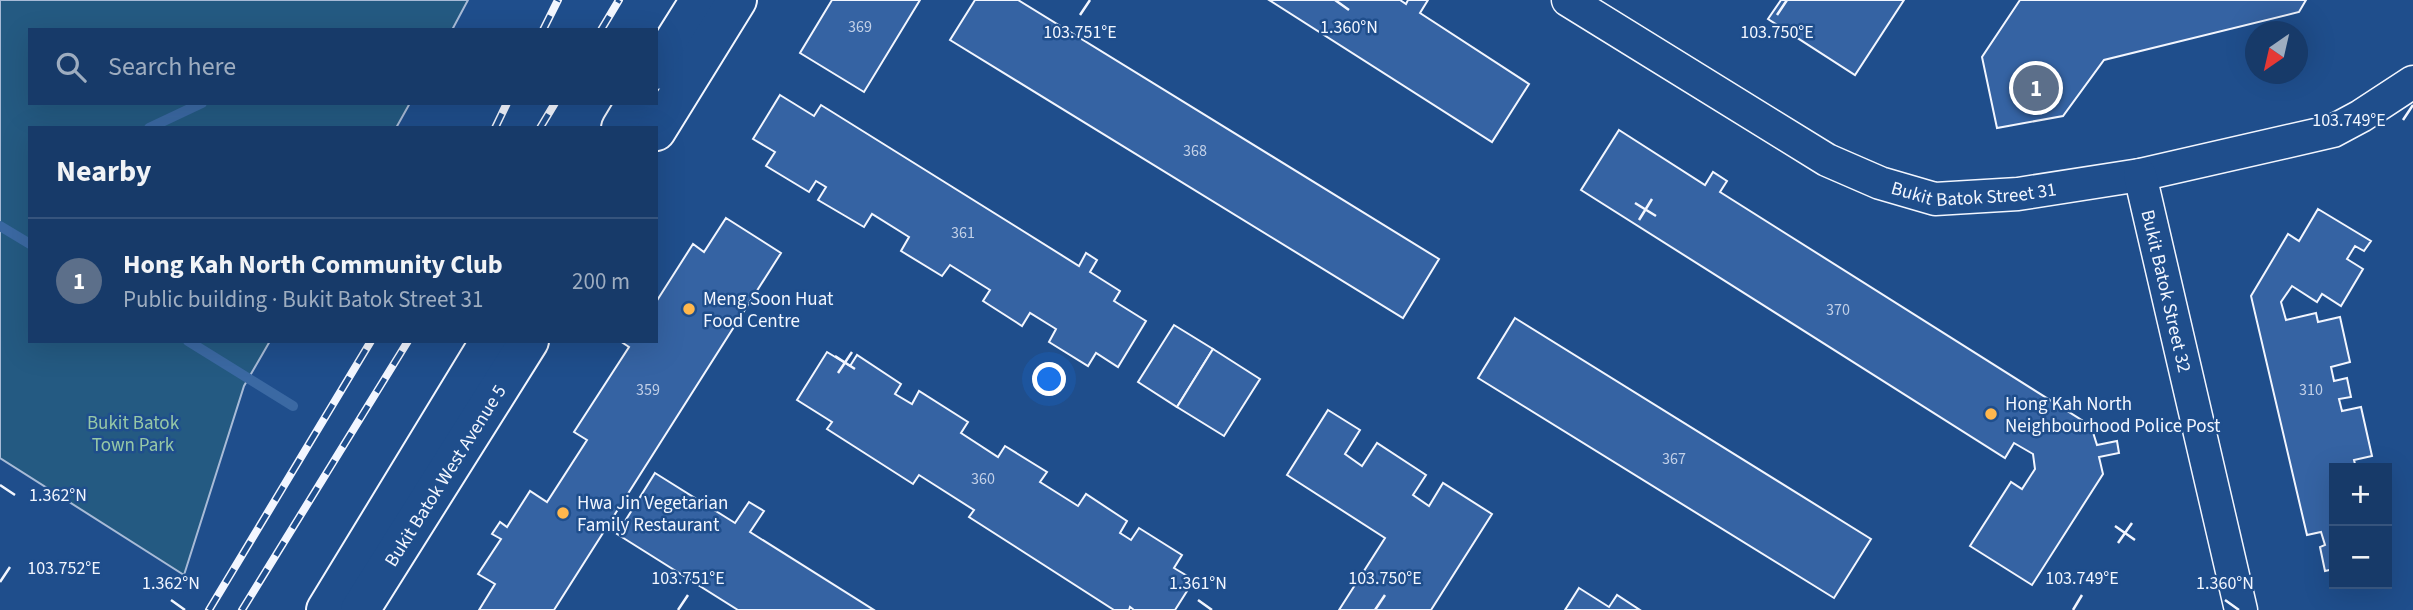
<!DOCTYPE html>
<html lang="en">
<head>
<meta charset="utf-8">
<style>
  :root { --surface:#173a69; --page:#244571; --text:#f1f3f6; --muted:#9eadc0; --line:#36547d; --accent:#90b9f0 }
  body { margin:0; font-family:"Source Sans 3",sans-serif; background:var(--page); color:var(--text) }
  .controls { position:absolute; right:21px; bottom:21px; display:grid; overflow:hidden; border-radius:0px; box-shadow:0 7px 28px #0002 }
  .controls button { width:63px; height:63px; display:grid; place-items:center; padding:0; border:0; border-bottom:2px solid var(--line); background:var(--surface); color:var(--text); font:35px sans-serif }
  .compass { position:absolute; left:2245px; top:21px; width:63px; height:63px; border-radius:50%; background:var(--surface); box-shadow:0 7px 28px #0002; rotate:214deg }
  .you { position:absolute; left:1050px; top:380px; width:24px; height:24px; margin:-18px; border:5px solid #fff; border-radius:50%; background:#1a73e8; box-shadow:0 0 0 10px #1a73e833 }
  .badge { display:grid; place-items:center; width:46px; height:46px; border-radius:50%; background:var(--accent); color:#fff; font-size:23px; font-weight:700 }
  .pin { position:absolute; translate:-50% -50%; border:4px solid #fff; box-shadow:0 2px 7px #0006 }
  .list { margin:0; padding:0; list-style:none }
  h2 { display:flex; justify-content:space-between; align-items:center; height:91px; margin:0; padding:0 28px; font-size:30px }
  h2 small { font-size:23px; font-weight:400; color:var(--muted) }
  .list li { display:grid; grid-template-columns:46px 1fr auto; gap:21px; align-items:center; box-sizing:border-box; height:126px; padding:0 28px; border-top:2px solid var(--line) }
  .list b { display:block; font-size:26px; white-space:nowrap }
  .list p { margin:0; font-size:23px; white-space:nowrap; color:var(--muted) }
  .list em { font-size:23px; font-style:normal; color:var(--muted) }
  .icon { flex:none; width:38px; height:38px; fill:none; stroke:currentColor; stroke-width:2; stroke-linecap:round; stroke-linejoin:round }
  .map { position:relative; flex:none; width:2413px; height:610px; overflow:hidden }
  .search { position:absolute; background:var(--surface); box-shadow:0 7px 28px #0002; left:28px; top:28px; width:630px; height:77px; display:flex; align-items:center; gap:18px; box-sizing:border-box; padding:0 24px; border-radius:0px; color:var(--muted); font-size:26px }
  .panel { position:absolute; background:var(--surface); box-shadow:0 7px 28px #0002; left:28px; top:126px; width:630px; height:217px; border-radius:0px }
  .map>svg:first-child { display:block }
</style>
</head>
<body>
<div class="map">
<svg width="2413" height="610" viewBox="0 0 2413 610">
  <rect width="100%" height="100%" fill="#1f4e8c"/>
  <path fill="#245a82" stroke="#a8bbd7" stroke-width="2" d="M 0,0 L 468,0 L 452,30 L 30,30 L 30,103 L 410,103 L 396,128 L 30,128 L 30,341 L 270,341 L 244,386 L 184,575 L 0,458 Z"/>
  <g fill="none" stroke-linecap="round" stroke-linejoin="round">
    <g stroke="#3b69a3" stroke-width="10">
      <path d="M 149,128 L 202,103"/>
      <path d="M 0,226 L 30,244"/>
      <path d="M 188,341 L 293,406"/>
    </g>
  </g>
  <g fill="#3563a3" stroke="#f2f6ff" stroke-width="2">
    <path d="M 832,0 L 920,0 L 864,92 L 800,53 Z"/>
    <path d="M 975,0 L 1018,0 L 1439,259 L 1403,318 L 950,40 Z"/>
    <path d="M 1269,0 L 1400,0 L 1406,4 L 1408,0 L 1428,0 L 1420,13 L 1529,84 L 1492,142 Z"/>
    <path d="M 1781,0 L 1904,0 L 1855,75 L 1768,19 Z"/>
    <path d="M 2020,0 L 2306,0 L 2299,12 L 2104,60 L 2063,116 L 1997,128 L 1982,57 Z"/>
    <path d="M 780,95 L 814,116 L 821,105 L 1079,266 L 1086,253 L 1097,260 L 1090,272 L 1120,291 L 1114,301 L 1146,321 L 1118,367 L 1096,353 L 1088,366 L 1049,342 L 1056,329 L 1030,313 L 1022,326 L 983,301 L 990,290 L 950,265 L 942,276 L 901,251 L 909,237 L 872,214 L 864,227 L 818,200 L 826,187 L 816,181 L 809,192 L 766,166 L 775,152 L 753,139 Z"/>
    <path d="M 1619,130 L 1705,185 L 1713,172 L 1727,181 L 1720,192 L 2091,426 L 2097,445 L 2117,441 L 2119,453 L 2099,457 L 2103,474 L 2032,585 L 1970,546 L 2011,482 L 2022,489 L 2035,469 L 2033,454 L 2014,443 L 2005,458 L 1581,190 Z"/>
    <path d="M 2318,209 L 2371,241 L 2364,251 L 2355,246 L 2347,259 L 2363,269 L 2341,306 L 2322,294 L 2317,302 L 2292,286 L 2281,302 L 2286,320 L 2316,313 L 2318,322 L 2340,317 L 2350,362 L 2331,367 L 2334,381 L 2347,378 L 2351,397 L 2339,399 L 2342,411 L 2361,407 L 2372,456 L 2354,460 L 2356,468 L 2334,468 L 2334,569 L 2325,571 L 2320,547 L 2325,545 L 2321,532 L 2307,535 L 2251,296 L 2288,234 L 2299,241 Z"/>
    <path d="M 726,218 L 781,253 L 554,610 L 479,610 L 495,584 L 478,574 L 501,539 L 492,534 L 500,522 L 507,527 L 530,491 L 547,502 L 587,440 L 574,432 L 629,347 L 620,341 L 656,341 L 656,302 L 693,244 L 704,252 Z"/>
    <path d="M 1515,318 L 1871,539 L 1834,598 L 1478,378 Z"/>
    <path d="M 1174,325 L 1213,349 L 1177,407 L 1138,382 Z"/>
    <path d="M 1213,349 L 1260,379 L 1224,436 L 1177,407 Z"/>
    <path d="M 827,352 L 850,366 L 857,355 L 901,384 L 895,394 L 912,404 L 919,391 L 968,422 L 961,433 L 998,457 L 1005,446 L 1047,472 L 1040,482 L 1078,506 L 1086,494 L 1127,521 L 1120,533 L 1131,540 L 1139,528 L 1182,555 L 1174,568 L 1194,580 L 1175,610 L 1134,610 L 1130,607 L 1129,610 L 1114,610 L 969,517 L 974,510 L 919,475 L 913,484 L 827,429 L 832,422 L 797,400 Z"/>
    <path d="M 1328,410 L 1360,430 L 1345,454 L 1362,466 L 1377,443 L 1426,475 L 1413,495 L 1429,506 L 1443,483 L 1492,514 L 1431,610 L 1339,610 L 1385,538 L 1287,475 Z"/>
    <path d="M 655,473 L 735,523 L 749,502 L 764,511 L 750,532 L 874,610 L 738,610 L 617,534 Z"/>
    <path d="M 1579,588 L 1609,607 L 1617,595 L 1640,610 L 1565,610 Z"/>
  </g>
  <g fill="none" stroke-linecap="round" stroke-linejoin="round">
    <g stroke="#f2f6ff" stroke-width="35">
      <g id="street">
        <path id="s1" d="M 1568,0 L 1827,160 L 1880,183 L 1935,199 L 2018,194 L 2140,175 L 2333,131 L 2361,116 L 2413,82"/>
        <path id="s2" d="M 2140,175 L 2241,610"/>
      </g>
    </g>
    <g stroke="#f2f6ff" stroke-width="42">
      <g id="secondary">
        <path d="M 656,70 L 700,0"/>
        <path d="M 621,128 L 636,103"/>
        <path d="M 656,131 L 737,0"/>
        <path d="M 326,610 L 490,341"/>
        <path id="s3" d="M 360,610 L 529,341"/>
      </g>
    </g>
    <use href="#street" stroke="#1f4e8c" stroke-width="32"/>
    <use href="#secondary" stroke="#1f4e8c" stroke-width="38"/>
    <g stroke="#f2f6ff" stroke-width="8">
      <g id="rail">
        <path d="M 543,30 L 558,0"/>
        <path d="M 601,30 L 619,0"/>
        <path d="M 495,128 L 507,103"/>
        <path d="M 540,128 L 555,103"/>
        <path d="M 209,610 L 371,341"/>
        <path d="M 242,610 L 408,341"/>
      </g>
    </g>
    <use href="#rail" stroke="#1f4e8c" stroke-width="5" stroke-dasharray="16" stroke-linecap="butt"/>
  </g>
  <path fill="none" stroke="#f2f6ff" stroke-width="2.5" d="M 1335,0 L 1349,10M 1080,15 L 1090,0M 1777,15 L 1787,0M 2403,120 L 2413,105M 1635,203 L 1656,216M 1639,220 L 1652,199M 835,356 L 855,369M 838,373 L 852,352M 0,485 L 15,495M 2115,526 L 2135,540M 2118,543 L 2132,523M 0,582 L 10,567M 171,600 L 185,610M 1198,600 L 1212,610M 2225,600 L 2239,610M 678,610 L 688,595M 1375,610 L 1385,595M 2073,610 L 2082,595"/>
  <g fill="#ffb74d" stroke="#1f4e8c" stroke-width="2.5">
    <circle cx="689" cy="309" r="7"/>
    <circle cx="1991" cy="414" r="7"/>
    <circle cx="563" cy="513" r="7"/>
  </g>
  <g text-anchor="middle" stroke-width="5" stroke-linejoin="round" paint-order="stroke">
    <g font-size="16" fill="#c3d1e8">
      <text x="860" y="32">369</text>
      <text x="1195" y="156">368</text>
      <text x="963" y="238">361</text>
      <text x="1838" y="315">370</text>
      <text x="648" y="395">359</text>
      <text x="2311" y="395">310</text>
      <text x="1674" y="464">367</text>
      <text x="983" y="484">360</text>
    </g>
    <g font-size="19" fill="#f2f6ff" stroke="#1f4e8c">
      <text dy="7" stroke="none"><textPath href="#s1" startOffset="458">Bukit Batok Street 31</textPath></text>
      <text dy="7" stroke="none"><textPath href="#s2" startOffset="119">Bukit Batok Street 32</textPath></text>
      <text dy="7" stroke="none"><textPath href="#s3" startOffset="159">Bukit Batok West Avenue 5</textPath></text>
    </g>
    <g font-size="19" fill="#f2f6ff" stroke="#1f4e8c" text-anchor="start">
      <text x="703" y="305">Meng Soon Huat<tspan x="703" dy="22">Food Centre</tspan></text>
      <text x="2005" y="410">Hong Kah North<tspan x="2005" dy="22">Neighbourhood Police Post</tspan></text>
      <text x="577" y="509">Hwa Jin Vegetarian<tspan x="577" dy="22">Family Restaurant</tspan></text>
    </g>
    <g font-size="19" fill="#97c8a6" stroke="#1f4e8c">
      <text x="133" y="429">Bukit Batok<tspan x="133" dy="22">Town Park</tspan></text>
    </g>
  </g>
  <g font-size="18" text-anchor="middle" fill="#f2f6ff" stroke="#1f4e8c" stroke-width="5" stroke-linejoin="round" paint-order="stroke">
    <text x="1349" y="33">1.360°N</text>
    <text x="1080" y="38">103.751°E</text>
    <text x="1777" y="38">103.750°E</text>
    <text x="2349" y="126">103.749°E</text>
    <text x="58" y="501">1.362°N</text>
    <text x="64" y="574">103.752°E</text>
    <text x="688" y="584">103.751°E</text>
    <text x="1385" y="584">103.750°E</text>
    <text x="2082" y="584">103.749°E</text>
    <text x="171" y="589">1.362°N</text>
    <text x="1198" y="589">1.361°N</text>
    <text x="2225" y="589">1.360°N</text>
  </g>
</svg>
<div class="controls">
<button>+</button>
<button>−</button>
</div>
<svg class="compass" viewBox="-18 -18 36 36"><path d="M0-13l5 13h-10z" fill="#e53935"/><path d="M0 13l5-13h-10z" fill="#9eadc0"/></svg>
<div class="you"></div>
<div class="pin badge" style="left:2036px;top:88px;background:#5c6f8a">1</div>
<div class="search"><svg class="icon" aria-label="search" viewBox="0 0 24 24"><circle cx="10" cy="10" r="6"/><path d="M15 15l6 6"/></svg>Search here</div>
<section class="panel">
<h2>Nearby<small></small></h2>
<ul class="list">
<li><span class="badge" style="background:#5c6f8a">1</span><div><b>Hong Kah North Community Club</b><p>Public building · Bukit Batok Street 31</p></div><em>200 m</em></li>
</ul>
</section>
</div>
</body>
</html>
